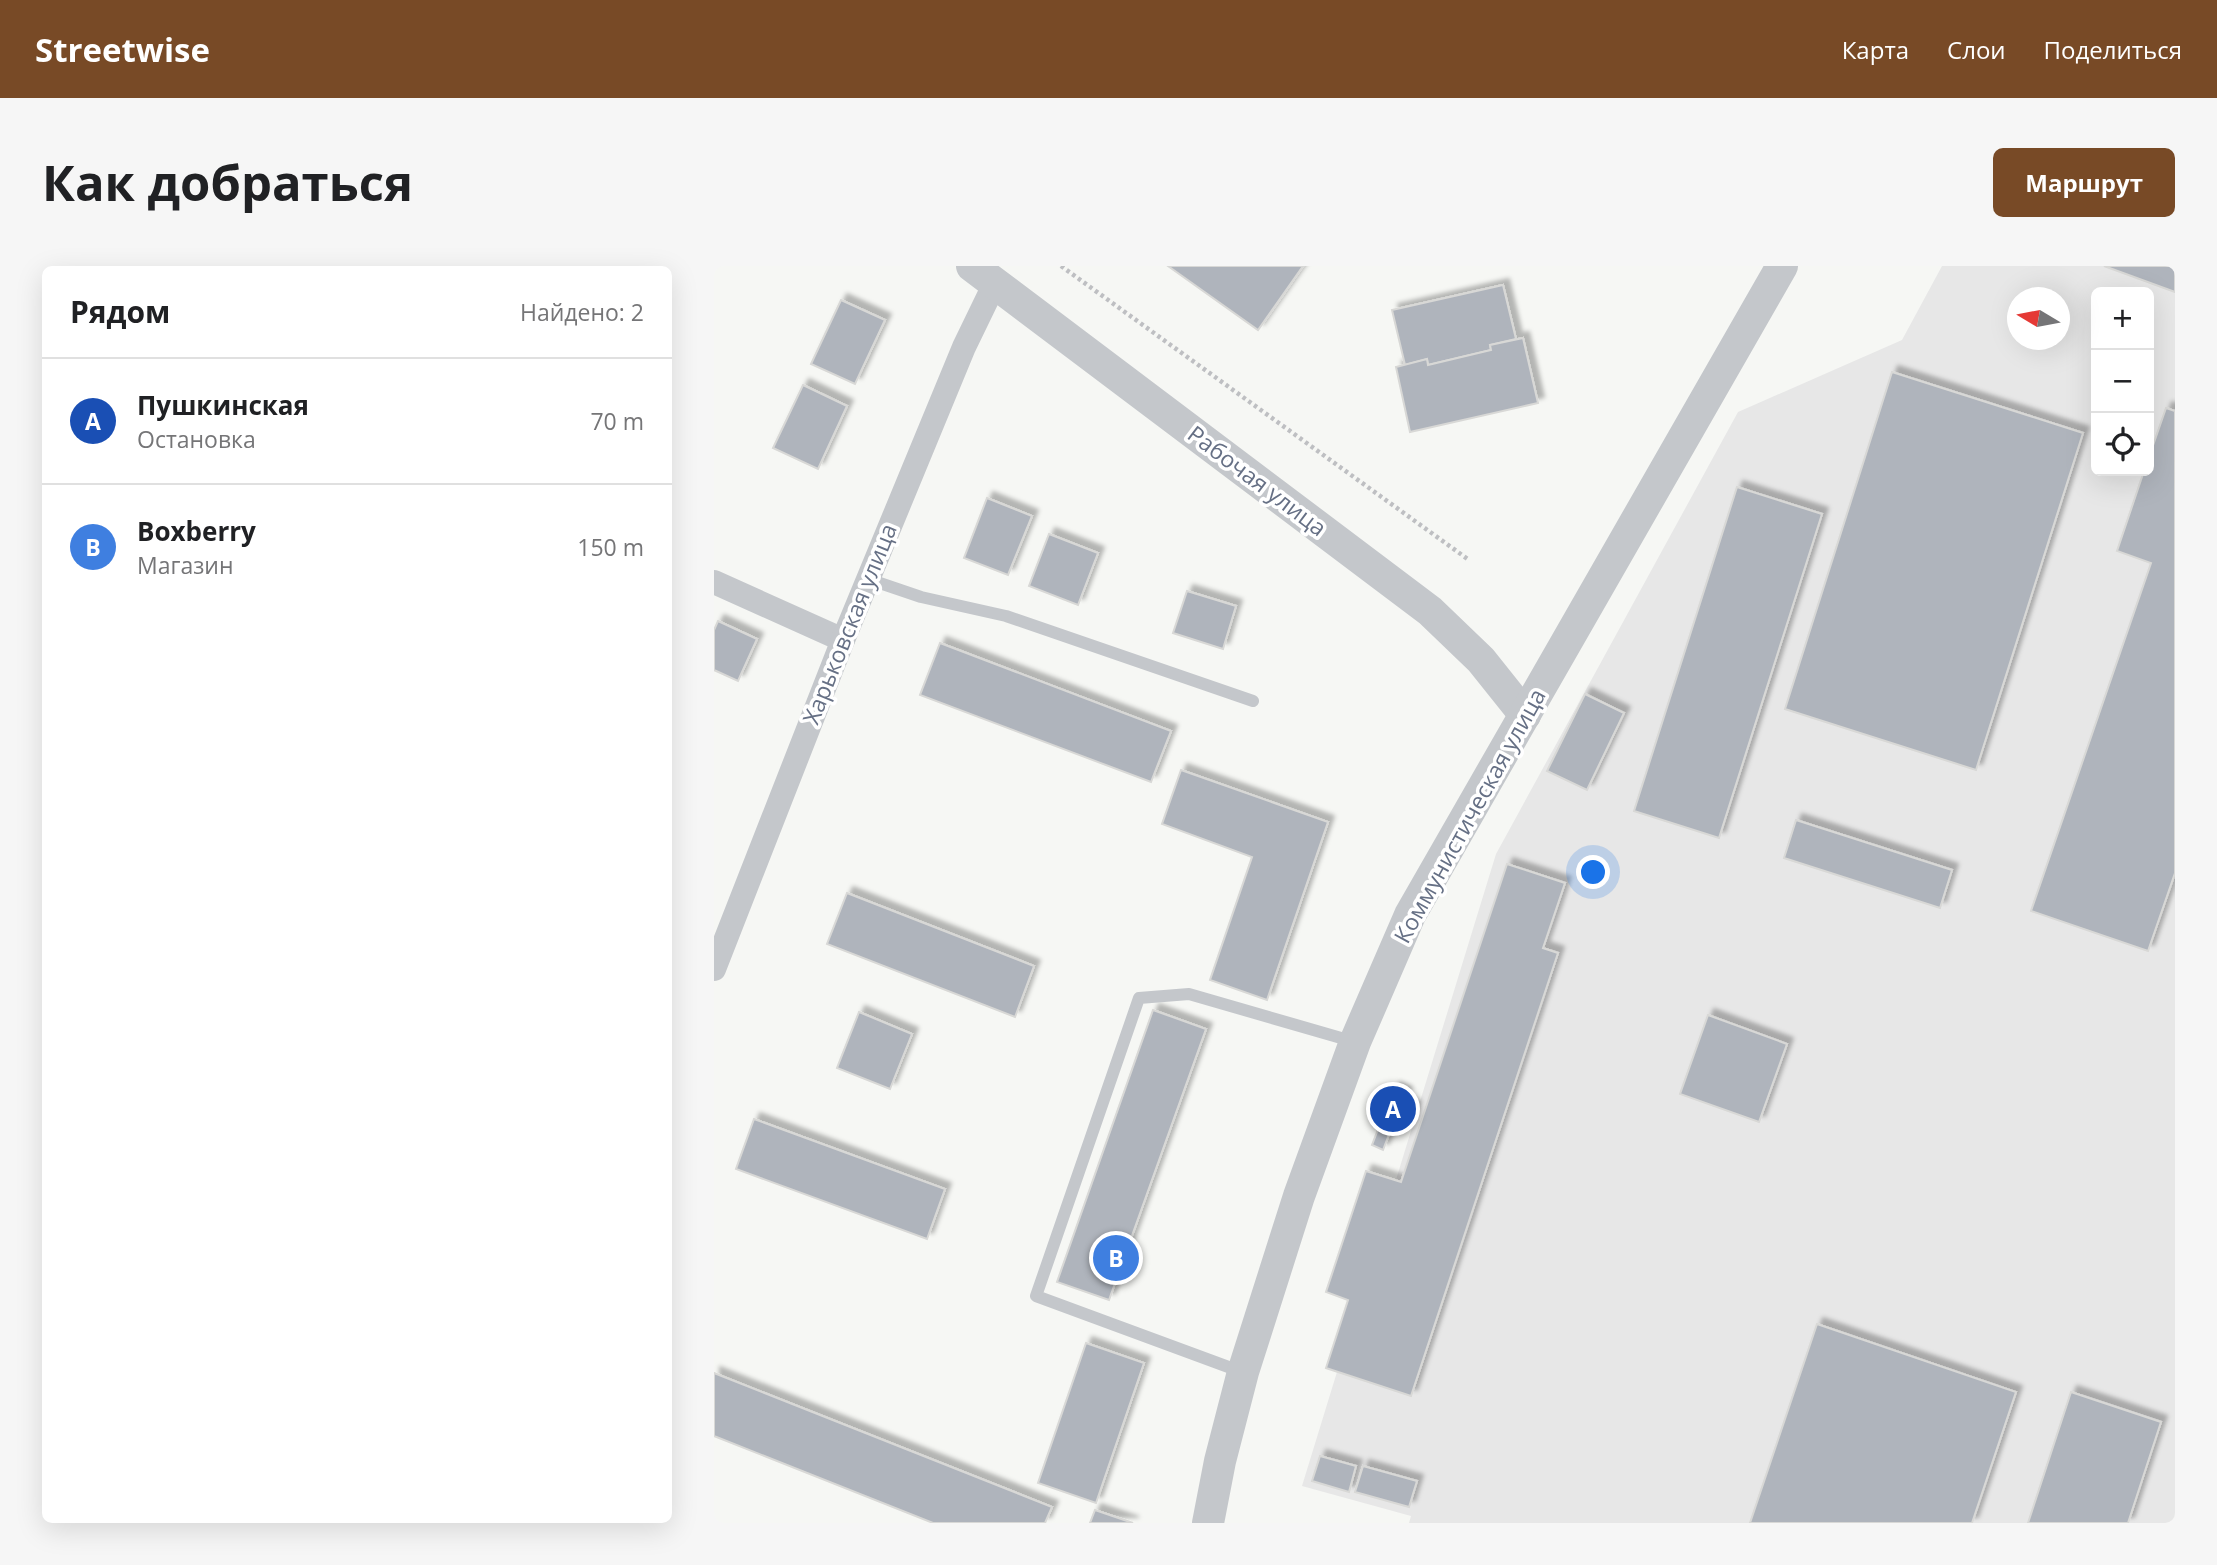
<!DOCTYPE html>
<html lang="ru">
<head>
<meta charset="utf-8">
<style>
  :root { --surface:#fff; --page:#f6f6f6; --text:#202124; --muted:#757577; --line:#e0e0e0; --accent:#784a26 }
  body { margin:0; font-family:"Open Sans",sans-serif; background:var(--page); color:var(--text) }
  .controls { position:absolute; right:21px; top:21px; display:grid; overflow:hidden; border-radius:10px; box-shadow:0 7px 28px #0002 }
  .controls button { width:63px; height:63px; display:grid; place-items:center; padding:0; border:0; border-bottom:2px solid var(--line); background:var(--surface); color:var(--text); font:35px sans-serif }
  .compass { position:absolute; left:1293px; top:21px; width:63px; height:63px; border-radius:50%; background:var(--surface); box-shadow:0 7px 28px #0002; rotate:280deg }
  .you { position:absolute; left:880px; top:607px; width:24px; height:24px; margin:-18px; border:5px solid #fff; border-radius:50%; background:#1a73e8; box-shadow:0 0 0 10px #1a73e833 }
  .badge { display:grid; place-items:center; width:46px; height:46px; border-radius:50%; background:var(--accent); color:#fff; font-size:23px; font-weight:700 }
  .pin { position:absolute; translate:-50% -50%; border:4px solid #fff; box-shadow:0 2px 7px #0006 }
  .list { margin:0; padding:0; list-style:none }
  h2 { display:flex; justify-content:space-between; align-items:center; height:91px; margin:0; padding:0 28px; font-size:30px }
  h2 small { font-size:23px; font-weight:400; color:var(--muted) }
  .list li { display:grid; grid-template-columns:46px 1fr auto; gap:21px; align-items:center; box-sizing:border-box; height:126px; padding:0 28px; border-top:2px solid var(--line) }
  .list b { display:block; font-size:26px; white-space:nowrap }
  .list p { margin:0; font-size:23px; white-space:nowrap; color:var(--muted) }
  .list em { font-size:23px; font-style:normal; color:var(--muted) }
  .icon { flex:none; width:38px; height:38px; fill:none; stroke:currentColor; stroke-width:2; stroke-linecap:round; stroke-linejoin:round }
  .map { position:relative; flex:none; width:1461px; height:1257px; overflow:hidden; border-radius:10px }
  header { display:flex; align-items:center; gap:42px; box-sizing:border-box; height:98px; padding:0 35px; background:var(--accent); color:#fff }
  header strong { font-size:33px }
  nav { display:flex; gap:38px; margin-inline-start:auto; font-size:24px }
  .intro { display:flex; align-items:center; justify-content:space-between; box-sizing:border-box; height:168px; padding:0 42px }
  h1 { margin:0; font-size:49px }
  .button { padding:18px 32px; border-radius:10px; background:var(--accent); color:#fff; font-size:24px; font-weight:700 }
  main { display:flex; gap:42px; padding:0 42px }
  aside { flex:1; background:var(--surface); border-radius:10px; box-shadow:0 7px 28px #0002 }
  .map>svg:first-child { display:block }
</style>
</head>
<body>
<header>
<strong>Streetwise</strong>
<nav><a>Карта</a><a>Слои</a><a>Поделиться</a></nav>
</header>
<div class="intro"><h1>Как добраться</h1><a class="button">Маршрут</a></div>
<main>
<aside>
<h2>Рядом<small>Найдено: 2</small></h2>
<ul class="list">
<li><span class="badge" style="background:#1a4fb4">A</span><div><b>Пушкинская</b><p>Остановка</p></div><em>70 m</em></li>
<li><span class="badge" style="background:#3f7fe0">B</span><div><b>Boxberry</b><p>Магазин</p></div><em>150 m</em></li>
</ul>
</aside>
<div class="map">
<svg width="1461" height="1257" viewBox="0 0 1461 1257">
  <defs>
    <filter id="shadow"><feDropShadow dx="6" dy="-6" stdDeviation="2" flood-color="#0004"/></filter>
  </defs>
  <rect width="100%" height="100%" fill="#f6f7f4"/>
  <path fill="#e7e7e7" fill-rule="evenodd" d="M 1228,0 L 1461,0 L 1461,1257 L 695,1257 L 697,1250 L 588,1220 L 782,588 L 1024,146 L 1188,74 ZM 1382,26 L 1435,26 L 1435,205 L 1382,205 ZM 1304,32 L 1346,32 L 1346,74 L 1304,74 Z"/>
  <g fill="#afb4bc" stroke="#d8d8d6" stroke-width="2" filter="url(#shadow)">
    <path d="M 454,0 L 589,0 L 544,64 Z"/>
    <path d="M 1390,0 L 1461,0 L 1461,26 Z"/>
    <path d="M 789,19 L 802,73 L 776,79 L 777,84 L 714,99 L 713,93 L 691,99 L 678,44 Z"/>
    <path d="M 127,34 L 171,54 L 141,118 L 97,98 Z"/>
    <path d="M 809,72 L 824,137 L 696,166 L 682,101 L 713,93 L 714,99 L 777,84 L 776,79 Z"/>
    <path d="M 1178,106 L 1369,167 L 1262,504 L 1071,443 Z"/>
    <path d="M 89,119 L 133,140 L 104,203 L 59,182 Z"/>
    <path d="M 1452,142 L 1461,145 L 1461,607 L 1434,685 L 1317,645 L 1437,297 L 1403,285 L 1430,205 L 1435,205 L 1435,191 Z"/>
    <path d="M 1023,221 L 1108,248 L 1005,572 L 920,545 Z"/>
    <path d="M 273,232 L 318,250 L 294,309 L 250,292 Z"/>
    <path d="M 335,268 L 384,287 L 364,339 L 315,320 Z"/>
    <path d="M 473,325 L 522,340 L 509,383 L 459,367 Z"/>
    <path d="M 4,355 L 43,373 L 24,415 L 0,404 L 0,364 Z"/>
    <path d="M 226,377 L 457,465 L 437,516 L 206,429 Z"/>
    <path d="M 871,428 L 910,447 L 873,524 L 833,505 Z"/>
    <path d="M 467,504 L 614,556 L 553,734 L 496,714 L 538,591 L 448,558 Z"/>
    <path d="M 1082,554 L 1238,604 L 1226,642 L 1070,592 Z"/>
    <path d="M 793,598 L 851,617 L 829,682 L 844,687 L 697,1130 L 612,1102 L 634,1034 L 612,1026 L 652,905 L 687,916 Z"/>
    <path d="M 133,627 L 320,700 L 301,751 L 113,678 Z"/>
    <path d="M 439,744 L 492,763 L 395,1034 L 343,1016 Z"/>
    <path d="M 145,746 L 198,768 L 176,823 L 123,802 Z"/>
    <path d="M 994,749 L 1073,778 L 1045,856 L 966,828 Z"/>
    <path d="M 680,822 L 692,827 L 688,836 L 700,841 L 693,858 L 681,853 L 669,884 L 658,879 Z"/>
    <path d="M 40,853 L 231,923 L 213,973 L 22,903 Z"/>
    <path d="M 1103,1058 L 1302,1126 L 1258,1257 L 1036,1257 Z"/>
    <path d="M 372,1077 L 430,1097 L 382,1237 L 324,1217 Z"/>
    <path d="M 0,1107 L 338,1241 L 331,1257 L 219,1257 L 0,1170 Z"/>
    <path d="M 1357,1126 L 1447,1156 L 1414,1257 L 1314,1257 Z"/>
    <path d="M 606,1190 L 642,1200 L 635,1226 L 598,1215 Z"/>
    <path d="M 649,1200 L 703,1215 L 695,1241 L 641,1226 Z"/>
    <path d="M 381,1244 L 419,1257 L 376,1257 Z"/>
  </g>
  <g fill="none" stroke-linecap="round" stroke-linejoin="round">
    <path stroke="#bebfc2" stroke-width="4.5" stroke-dasharray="3.5 3.5" stroke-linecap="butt" d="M 347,0 L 755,294"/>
    <g stroke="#c4c7cb" stroke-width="12">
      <path d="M 154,313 L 207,331 L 292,350 L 539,435"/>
      <path d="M 528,1106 L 322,1030 L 425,732 L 475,728 L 641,776"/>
    </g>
    <g stroke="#c4c7cb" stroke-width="24">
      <path d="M 0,316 L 129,374"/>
      <path d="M 0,703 L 129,374 L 250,81 L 281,17"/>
    </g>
    <g stroke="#c4c7cb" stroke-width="32">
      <path d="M 258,0 L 716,345 L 767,394 L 811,449"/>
      <path d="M 494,1257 L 506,1195 L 529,1106 L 585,930 L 641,776 L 696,649 L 1068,0"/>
    </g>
  </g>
  <g text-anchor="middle" stroke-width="7" stroke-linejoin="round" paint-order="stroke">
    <g font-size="23" fill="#667085" stroke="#fff">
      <text transform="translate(543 215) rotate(37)" y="8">Рабочая улица</text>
      <text transform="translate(136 358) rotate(-68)" y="8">Харьковская улица</text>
      <text transform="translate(756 550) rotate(-61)" y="8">Коммунистическая улица</text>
    </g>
  </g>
</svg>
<div class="controls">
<button>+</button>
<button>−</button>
<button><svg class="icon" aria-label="locate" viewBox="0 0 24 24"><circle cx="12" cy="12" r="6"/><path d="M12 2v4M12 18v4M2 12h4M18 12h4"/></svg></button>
</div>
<svg class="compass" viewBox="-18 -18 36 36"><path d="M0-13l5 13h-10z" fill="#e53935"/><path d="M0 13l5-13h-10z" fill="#757577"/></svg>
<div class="you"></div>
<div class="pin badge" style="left:679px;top:843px;background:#1a4fb4">A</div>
<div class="pin badge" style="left:402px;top:992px;background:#3f7fe0">B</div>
</div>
</main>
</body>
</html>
